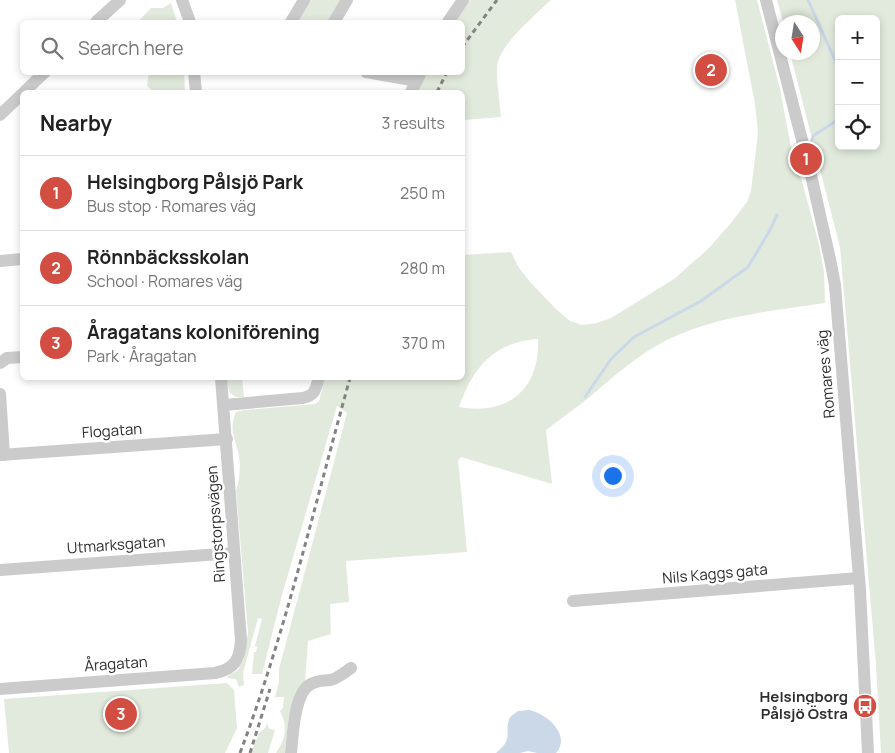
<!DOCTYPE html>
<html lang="en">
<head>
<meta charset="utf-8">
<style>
  :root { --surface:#fff; --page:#f6f6f6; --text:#222; --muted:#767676; --line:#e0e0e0; --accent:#d34e42 }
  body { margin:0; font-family:Manrope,sans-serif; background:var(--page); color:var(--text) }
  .controls { position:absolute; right:15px; top:15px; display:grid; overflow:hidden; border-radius:8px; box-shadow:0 2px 8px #0003 }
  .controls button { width:45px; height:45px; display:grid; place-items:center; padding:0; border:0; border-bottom:1px solid var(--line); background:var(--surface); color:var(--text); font:25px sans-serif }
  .compass { position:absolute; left:775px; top:15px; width:45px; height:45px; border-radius:50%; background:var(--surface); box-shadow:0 2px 8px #0003; rotate:168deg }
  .you { position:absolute; left:612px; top:475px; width:18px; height:18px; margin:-12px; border:4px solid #fff; border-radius:50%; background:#1a73e8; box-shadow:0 0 0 8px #1a73e833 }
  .badge { display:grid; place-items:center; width:32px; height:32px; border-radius:50%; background:var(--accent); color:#fff; font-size:16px; font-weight:700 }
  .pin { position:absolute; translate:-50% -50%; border:2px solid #fff; box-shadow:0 1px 5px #0006 }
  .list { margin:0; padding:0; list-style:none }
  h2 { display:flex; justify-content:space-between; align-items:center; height:65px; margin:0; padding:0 20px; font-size:21px }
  h2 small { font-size:16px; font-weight:400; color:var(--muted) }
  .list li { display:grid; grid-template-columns:32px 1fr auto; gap:15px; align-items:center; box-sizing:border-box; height:75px; padding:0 20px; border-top:1px solid var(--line) }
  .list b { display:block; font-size:19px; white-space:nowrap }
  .list p { margin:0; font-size:16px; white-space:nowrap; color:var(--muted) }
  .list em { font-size:16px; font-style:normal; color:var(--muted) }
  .icon { flex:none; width:28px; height:28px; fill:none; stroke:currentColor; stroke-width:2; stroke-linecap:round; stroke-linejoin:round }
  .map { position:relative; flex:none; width:895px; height:753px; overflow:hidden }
  .search { position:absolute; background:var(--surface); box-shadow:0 2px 8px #0003; left:20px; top:20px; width:445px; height:55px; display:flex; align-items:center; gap:12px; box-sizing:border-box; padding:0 18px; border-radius:8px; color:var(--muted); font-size:19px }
  .panel { position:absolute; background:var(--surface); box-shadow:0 2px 8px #0003; left:20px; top:90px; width:445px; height:290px; border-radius:8px }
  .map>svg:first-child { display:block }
</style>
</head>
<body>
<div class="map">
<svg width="895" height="753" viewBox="0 0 895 753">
  <rect width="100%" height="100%" fill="#fff"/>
  <g fill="#e2eadd" fill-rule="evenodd">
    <path d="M 308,0 L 343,0 L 331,22 L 296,22 Z"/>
    <path d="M 470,0 L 551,0 C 536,14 503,42 498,62 C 495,71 500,105 501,117 L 463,120 L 462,92 L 417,92 L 427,73 L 462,72 L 462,22 L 455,22 Z"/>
    <path d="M 735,0 L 757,0 L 780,89 L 794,163 L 802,181 L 819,245 L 824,272 L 825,303 C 771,311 714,316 665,341 C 636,356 611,379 586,400 C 573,410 559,420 546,430 L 552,484 L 461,457 L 458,461 L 459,469 L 467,552 L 346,561 L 349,602 L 330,604 L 331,634 L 308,641 L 305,682 C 289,695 287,732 285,753 L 276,753 C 286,738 288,727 280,711 L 283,708 L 284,697 L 275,697 L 279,682 L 279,669 L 347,413 L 337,406 L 282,595 L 262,674 L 252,674 L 254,652 L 256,652 L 257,647 L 255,646 L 262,619 L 258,618 L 243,673 L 244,685 L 239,687 L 236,679 L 227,678 L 228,676 L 238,670 L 244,659 L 248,632 L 236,491 C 240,478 241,465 238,451 C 234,437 229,427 236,412 L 244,410 L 315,404 L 319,401 L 325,378 L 462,378 L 463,255 L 511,252 L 519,268 L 531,283 L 556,309 L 570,321 L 582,325 L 597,323 L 611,318 L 674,279 L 708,249 L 731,223 L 747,202 L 751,191 L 758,133 L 755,104 ZM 538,339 C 540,389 508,416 459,407 C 473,367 494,342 538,339 Z"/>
    <path d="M 777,0 L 895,0 L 895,753 L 881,753 L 876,665 L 840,247 L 790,53 L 812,52 L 812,22 L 783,22 ZM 839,19 L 876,19 L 876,146 L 839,146 Z"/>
    <path d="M 171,3 L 177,22 L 138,22 L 151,8 L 163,8 Z"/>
    <path d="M 149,73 L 184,73 L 185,92 L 154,92 L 147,86 Z"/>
    <path d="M 226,378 L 242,378 L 244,397 L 236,397 L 230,393 Z"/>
    <path d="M 227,683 L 234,690 L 237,728 L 225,753 L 9,753 L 4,699 Z"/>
    <path d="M 267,723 L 269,729 L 275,730 L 268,753 L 251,753 L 259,733 L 265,728 Z"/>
  </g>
  <path fill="#cbd8e8" d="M 529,710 C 546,713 572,735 556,753 L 537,753 L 528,751 L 520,753 L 496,753 C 515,738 503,733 510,717 L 518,711 Z"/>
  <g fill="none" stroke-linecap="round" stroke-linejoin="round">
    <g stroke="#cbd8e8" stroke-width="3">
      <path d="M 808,0 L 839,69"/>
      <path d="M 812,140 L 813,136 L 839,119"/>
      <path d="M 585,397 L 611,359 L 634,337 L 701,301 L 748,267 L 770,230 L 777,215"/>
    </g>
    <g stroke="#cbcbcb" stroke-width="12">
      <path d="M 182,0 L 190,22"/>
      <path d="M 766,0 L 811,175 L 830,259 L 835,285 L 860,590 L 868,753"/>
      <path d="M 96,22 L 120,0"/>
      <path d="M 291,22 L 304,0"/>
      <path d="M 334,22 L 347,0"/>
      <path d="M 448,22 L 463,0"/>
      <path d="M 194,72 L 196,92"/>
      <path d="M 366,72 L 417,81"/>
      <path d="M 24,92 L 45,72"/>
      <path d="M 411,92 L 421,72"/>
      <path d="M 0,115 L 22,94"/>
      <path d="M 0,261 L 22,259"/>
      <path d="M 0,363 L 7,358 L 22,357"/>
      <path d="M 0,394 L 4,455"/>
      <path d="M 224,405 L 303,398 C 316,395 315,389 319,378"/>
      <path d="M 0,455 L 227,439"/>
      <path d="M 0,570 L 234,553"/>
      <path d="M 573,601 L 859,578"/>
      <path d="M 0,689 L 215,673 C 235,669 240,659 241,640 L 221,378"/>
      <path d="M 291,753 C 293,735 294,692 311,684 C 318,680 324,681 330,680 C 337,679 345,672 351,668"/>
    </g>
    <g stroke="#838383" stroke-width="3" stroke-dasharray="5 4" stroke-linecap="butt">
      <path d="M 462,47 L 497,0"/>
      <path d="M 437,92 L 447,72"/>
      <path d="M 240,753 C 286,631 315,503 350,378"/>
      <path d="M 250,753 L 270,689"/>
    </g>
  </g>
  <defs>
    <g id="bus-disc" transform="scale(1.25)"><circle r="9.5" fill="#d34e42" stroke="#fff"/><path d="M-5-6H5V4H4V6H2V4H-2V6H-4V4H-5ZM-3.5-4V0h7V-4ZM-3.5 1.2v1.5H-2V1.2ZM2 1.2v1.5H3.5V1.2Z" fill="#fff"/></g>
  </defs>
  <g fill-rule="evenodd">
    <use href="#bus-disc" x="865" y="706"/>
  </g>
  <g text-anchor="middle" stroke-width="5" stroke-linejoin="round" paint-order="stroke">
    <g font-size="15" fill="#2e2e2e" stroke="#fff">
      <text transform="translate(826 374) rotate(-95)" y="5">Romares väg</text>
      <text transform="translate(112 431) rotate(-4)" y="5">Flogatan</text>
      <text transform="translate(216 524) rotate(-94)" y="5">Ringstorpsvägen</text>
      <text transform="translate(116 545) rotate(-4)" y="5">Utmarksgatan</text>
      <text transform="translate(715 574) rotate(-5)" y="5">Nils Kaggs gata</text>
      <text transform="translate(116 664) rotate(-4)" y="5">Åragatan</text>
    </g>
    <g font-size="15" font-weight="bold" fill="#2e2e2e" stroke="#fff" text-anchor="end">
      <text x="848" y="702">Helsingborg<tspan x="848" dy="17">Pålsjö Östra</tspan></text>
    </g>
  </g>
</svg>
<div class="controls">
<button>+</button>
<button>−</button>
<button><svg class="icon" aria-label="locate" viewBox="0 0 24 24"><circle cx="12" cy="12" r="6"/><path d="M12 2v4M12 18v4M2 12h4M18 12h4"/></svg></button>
</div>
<svg class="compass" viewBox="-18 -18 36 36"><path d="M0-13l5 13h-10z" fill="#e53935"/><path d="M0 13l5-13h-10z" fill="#767676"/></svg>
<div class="you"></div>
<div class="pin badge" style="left:806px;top:159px">1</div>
<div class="pin badge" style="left:711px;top:70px">2</div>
<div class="pin badge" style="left:121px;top:714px">3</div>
<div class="search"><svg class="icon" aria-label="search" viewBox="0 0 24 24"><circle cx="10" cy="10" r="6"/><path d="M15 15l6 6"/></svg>Search here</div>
<section class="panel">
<h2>Nearby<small>3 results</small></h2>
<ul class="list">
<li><span class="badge">1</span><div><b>Helsingborg Pålsjö Park</b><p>Bus stop · Romares väg</p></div><em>250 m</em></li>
<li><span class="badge">2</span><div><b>Rönnbäcksskolan</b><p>School · Romares väg</p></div><em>280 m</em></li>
<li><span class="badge">3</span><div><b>Åragatans koloniförening</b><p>Park · Åragatan</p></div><em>370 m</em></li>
</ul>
</section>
</div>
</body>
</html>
